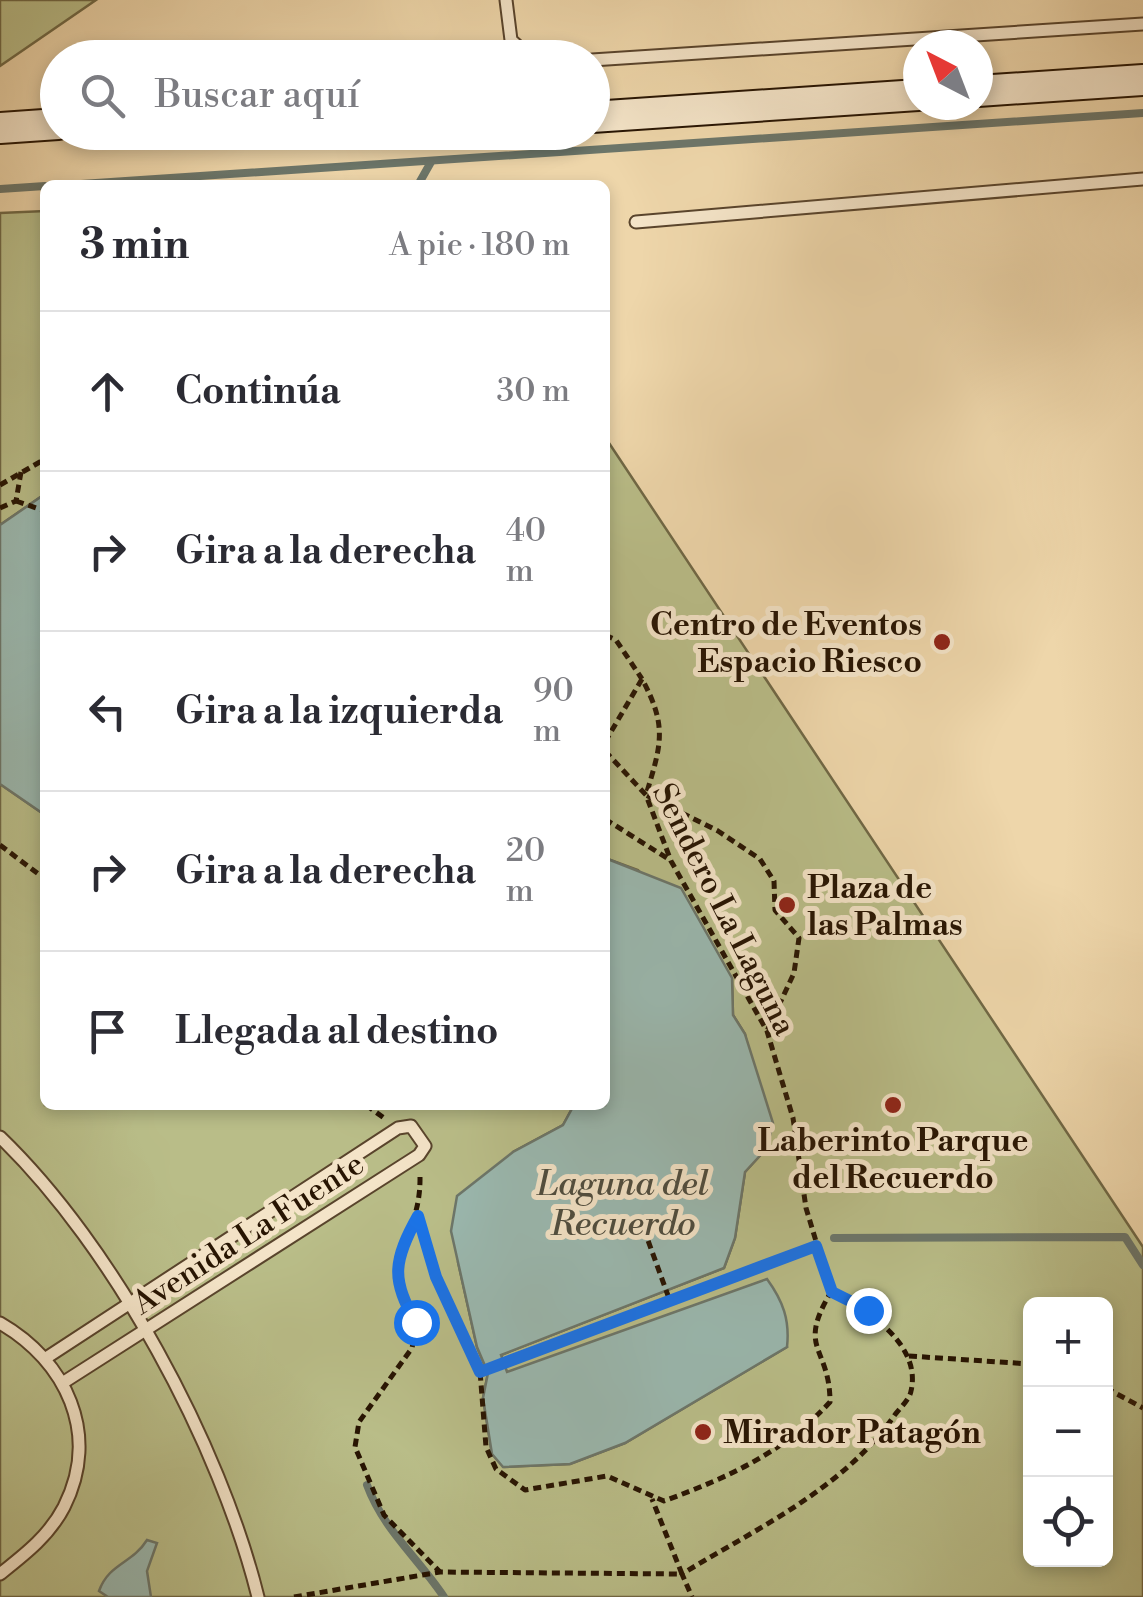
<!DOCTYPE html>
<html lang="es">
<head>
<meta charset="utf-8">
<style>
  :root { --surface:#fff; --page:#f7f7f7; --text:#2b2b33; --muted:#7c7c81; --line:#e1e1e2 }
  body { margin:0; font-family:"Libre Bodoni",serif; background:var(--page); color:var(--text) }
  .controls { position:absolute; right:30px; bottom:30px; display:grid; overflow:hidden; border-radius:15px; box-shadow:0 5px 15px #0003 }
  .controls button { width:90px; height:90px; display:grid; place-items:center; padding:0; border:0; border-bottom:2px solid var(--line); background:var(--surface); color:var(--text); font:50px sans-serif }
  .compass { position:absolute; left:903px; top:30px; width:90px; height:90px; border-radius:50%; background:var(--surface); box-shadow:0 5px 15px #0003; rotate:318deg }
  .stop { position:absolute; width:30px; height:30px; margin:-22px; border:8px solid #1a73e8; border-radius:50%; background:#fff }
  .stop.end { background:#1a73e8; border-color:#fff; box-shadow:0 2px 10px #0008 }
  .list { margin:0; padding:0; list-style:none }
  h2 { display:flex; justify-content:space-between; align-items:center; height:130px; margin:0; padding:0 40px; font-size:42px }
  h2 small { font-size:32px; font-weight:400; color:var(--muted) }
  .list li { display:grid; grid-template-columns:65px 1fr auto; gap:30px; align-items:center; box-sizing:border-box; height:160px; padding:0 40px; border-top:2px solid var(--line) }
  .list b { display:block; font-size:38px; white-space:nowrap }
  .list em { font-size:32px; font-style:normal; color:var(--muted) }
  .icon { flex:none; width:55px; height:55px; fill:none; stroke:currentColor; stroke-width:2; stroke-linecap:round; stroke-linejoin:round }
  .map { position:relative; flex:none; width:1143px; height:1597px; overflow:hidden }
  .search { position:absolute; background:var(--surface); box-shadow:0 5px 15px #0003; left:40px; top:40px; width:570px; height:110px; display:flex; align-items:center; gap:25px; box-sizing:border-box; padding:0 35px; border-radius:55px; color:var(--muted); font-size:38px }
  .panel { position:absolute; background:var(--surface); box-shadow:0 5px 15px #0003; left:40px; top:180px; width:570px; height:930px; border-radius:15px }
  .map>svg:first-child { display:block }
</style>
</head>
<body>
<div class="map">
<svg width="1143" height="1597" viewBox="0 0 1143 1597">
  <rect width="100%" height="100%" fill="#eed6aa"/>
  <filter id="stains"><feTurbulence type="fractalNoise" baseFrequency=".002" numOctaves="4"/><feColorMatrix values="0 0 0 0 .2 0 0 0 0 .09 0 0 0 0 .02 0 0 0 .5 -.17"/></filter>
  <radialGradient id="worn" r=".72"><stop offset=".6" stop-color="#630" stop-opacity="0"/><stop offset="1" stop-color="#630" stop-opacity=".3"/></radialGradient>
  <g fill="#b9bd88" stroke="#706845" stroke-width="2.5" fill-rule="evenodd">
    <path d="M 0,0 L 96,0 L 0,66 Z"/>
    <path d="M 45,211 L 45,494 L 0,525 L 0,213 Z"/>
    <path d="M 605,437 L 1143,1247 L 1143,1597 L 0,1597 L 0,784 L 45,815 L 45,1105 L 574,1105 L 563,1125 L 513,1152 L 458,1262 L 477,1347 L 488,1373 L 483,1398 L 492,1454 L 504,1467 L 570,1464 L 625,1443 L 787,1347 L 766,1280 L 507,1373 L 501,1355 L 724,1268 L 735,1238 L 745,1172 L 767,1148 L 745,1034 L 733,1015 L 732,978 L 638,870 L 605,858 ZM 1030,1304 L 1106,1304 L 1106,1560 L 1030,1560 Z"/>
  </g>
  <g fill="#9ab8af" stroke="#6c766a" stroke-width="2.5">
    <path d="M 45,494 L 45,815 L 0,784 L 0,525 Z"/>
    <path d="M 605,858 L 681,888 L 732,978 L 733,1015 L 745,1034 L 773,1123 L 767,1148 L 745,1172 L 735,1238 L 724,1268 L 501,1355 L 507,1372 L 767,1279 C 783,1301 790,1320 787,1347 L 625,1443 L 570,1464 L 503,1467 L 492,1454 L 483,1398 L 488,1373 L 477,1347 L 451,1231 L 457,1196 L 513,1152 L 563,1125 L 574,1105 L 605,1105 Z"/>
    <path d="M 147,1540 L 157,1543 L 147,1571 L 151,1597 L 108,1597 L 99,1591 C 109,1563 132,1564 147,1540 Z"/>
  </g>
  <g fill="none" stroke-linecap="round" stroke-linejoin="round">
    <g stroke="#6c766a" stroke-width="8">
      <path d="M 66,185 L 1143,113"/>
      <path d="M 418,185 L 431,162"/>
      <path d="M 0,189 L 45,186"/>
      <path d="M 834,1238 L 1125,1237 L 1143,1265"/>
      <path d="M 367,1485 C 383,1529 418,1558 444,1597"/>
    </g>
    <g stroke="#59442c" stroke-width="15">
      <g id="lane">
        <path d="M 506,0 L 511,40 L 531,58"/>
        <path d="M 592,60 L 1143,24"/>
        <path d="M 636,222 L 1143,179"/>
        <path d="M 0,1137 C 114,1247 220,1444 258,1597"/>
        <path d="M 0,1323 C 66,1361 101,1434 64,1507 C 49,1536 24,1555 0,1574"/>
        <path d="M 46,1358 L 398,1128 L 411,1126 L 425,1146 L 419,1155 L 64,1382"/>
      </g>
    </g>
    <g stroke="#271402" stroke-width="34">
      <g id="secondary">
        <path d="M 978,91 L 1143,80"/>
        <path d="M 592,117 L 918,95"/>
        <path d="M 0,128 L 58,124"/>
      </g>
    </g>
    <g stroke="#271402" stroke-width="5" stroke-dasharray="8 5" stroke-linecap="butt">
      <path d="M 0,485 L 45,459"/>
      <path d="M 16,501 L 45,511"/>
      <path d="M 0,508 L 16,501 L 21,472"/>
      <path d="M 605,635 L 616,640 L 642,679"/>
      <path d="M 605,742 L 642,679 C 668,727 661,745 646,795 L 718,831 L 760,859 L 774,881 L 775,910 L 799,938 L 794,973 L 767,1031"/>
      <path d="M 605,751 L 646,795 L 671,861 L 767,1031 L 793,1118 L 806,1208 L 831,1291 C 866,1309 922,1344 911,1391 C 910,1399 899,1409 894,1416 C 842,1490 757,1528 682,1574 L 692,1597"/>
      <path d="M 605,819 L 670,860"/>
      <path d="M 0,845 L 45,879"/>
      <path d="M 366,1105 L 384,1118"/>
      <path d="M 420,1177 C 421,1242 375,1256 417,1322 L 412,1348 L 359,1422 L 355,1447 L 384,1515 L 440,1572"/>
      <path d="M 418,1216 L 436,1277 L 480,1371 L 486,1447 L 496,1469 L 525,1490 L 607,1476 L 664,1501 C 729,1477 783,1453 830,1402 C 830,1346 796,1350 831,1292"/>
      <path d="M 665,1230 L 646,1235 L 670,1301"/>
      <path d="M 909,1356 L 1030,1364"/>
      <path d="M 480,1371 L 816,1246"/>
      <path d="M 1106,1388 L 1143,1408"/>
      <path d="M 294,1597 L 440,1572 L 682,1574 L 652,1499"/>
    </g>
    <use href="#lane" stroke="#f4e4c8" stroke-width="11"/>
    <use href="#secondary" stroke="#f4e4c8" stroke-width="30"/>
  </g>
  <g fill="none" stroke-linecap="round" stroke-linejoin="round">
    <path stroke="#1a73e8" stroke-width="12" d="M 416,1322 C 390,1280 394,1259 418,1216 L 436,1277 L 480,1372 L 816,1246 L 832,1292 L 868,1310"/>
  </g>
  <g fill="#8f2418" stroke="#f4e4c8" stroke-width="4">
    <circle cx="942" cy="642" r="10"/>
    <circle cx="787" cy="905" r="10"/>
    <circle cx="893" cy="1105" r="10"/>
    <circle cx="703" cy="1432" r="10"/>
  </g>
  <g text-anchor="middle" stroke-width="10" stroke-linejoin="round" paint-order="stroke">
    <g font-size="32" font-weight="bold" fill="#271402" stroke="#f4e4c8" text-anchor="start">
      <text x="922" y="635" text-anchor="end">Centro de Eventos<tspan x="922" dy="37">Espacio Riesco</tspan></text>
      <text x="807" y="898">Plaza de<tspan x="807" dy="37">las Palmas</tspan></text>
      <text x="893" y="1151" text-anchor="middle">Laberinto Parque<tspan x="893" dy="37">del Recuerdo</tspan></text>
      <text x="723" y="1443">Mirador Patagón</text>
    </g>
    <g font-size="32" fill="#271402" stroke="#f4e4c8">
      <text transform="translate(725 909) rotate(63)" y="11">Sendero La Laguna</text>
      <text transform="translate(248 1233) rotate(-33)" y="11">Avenida La Fuente</text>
    </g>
    <g font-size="35" font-style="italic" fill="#4f4d3f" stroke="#f4e4c8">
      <text x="623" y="1195">Laguna del<tspan x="623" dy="40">Recuerdo</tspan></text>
    </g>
  </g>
  <rect width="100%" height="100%" filter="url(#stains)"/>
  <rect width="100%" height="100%" fill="url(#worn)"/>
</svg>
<div class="controls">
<button>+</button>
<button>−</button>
<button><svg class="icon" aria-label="locate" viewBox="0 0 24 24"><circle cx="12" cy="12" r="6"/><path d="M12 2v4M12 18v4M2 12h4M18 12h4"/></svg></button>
</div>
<svg class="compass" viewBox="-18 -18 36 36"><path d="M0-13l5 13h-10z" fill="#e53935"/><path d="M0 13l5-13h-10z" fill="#7c7c81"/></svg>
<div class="stop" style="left:416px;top:1322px"></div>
<div class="stop end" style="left:868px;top:1310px"></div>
<div class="search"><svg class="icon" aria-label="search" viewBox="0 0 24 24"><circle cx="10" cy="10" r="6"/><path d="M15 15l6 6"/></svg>Buscar aquí</div>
<section class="panel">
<h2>3 min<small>A pie · 180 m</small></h2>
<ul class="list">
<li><svg class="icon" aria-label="ahead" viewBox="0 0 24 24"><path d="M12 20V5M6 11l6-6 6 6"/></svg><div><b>Continúa</b></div><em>30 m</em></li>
<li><svg class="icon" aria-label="right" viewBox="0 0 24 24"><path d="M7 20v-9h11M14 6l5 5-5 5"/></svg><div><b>Gira a la derecha</b></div><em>40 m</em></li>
<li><svg class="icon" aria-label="left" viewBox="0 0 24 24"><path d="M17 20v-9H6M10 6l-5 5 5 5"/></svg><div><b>Gira a la izquierda</b></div><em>90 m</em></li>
<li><svg class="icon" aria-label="right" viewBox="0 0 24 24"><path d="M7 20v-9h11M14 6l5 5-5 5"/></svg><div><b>Gira a la derecha</b></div><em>20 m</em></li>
<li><svg class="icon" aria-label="arrive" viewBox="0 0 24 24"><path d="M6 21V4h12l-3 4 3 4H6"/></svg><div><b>Llegada al destino</b></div></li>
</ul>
</section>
</div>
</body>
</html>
